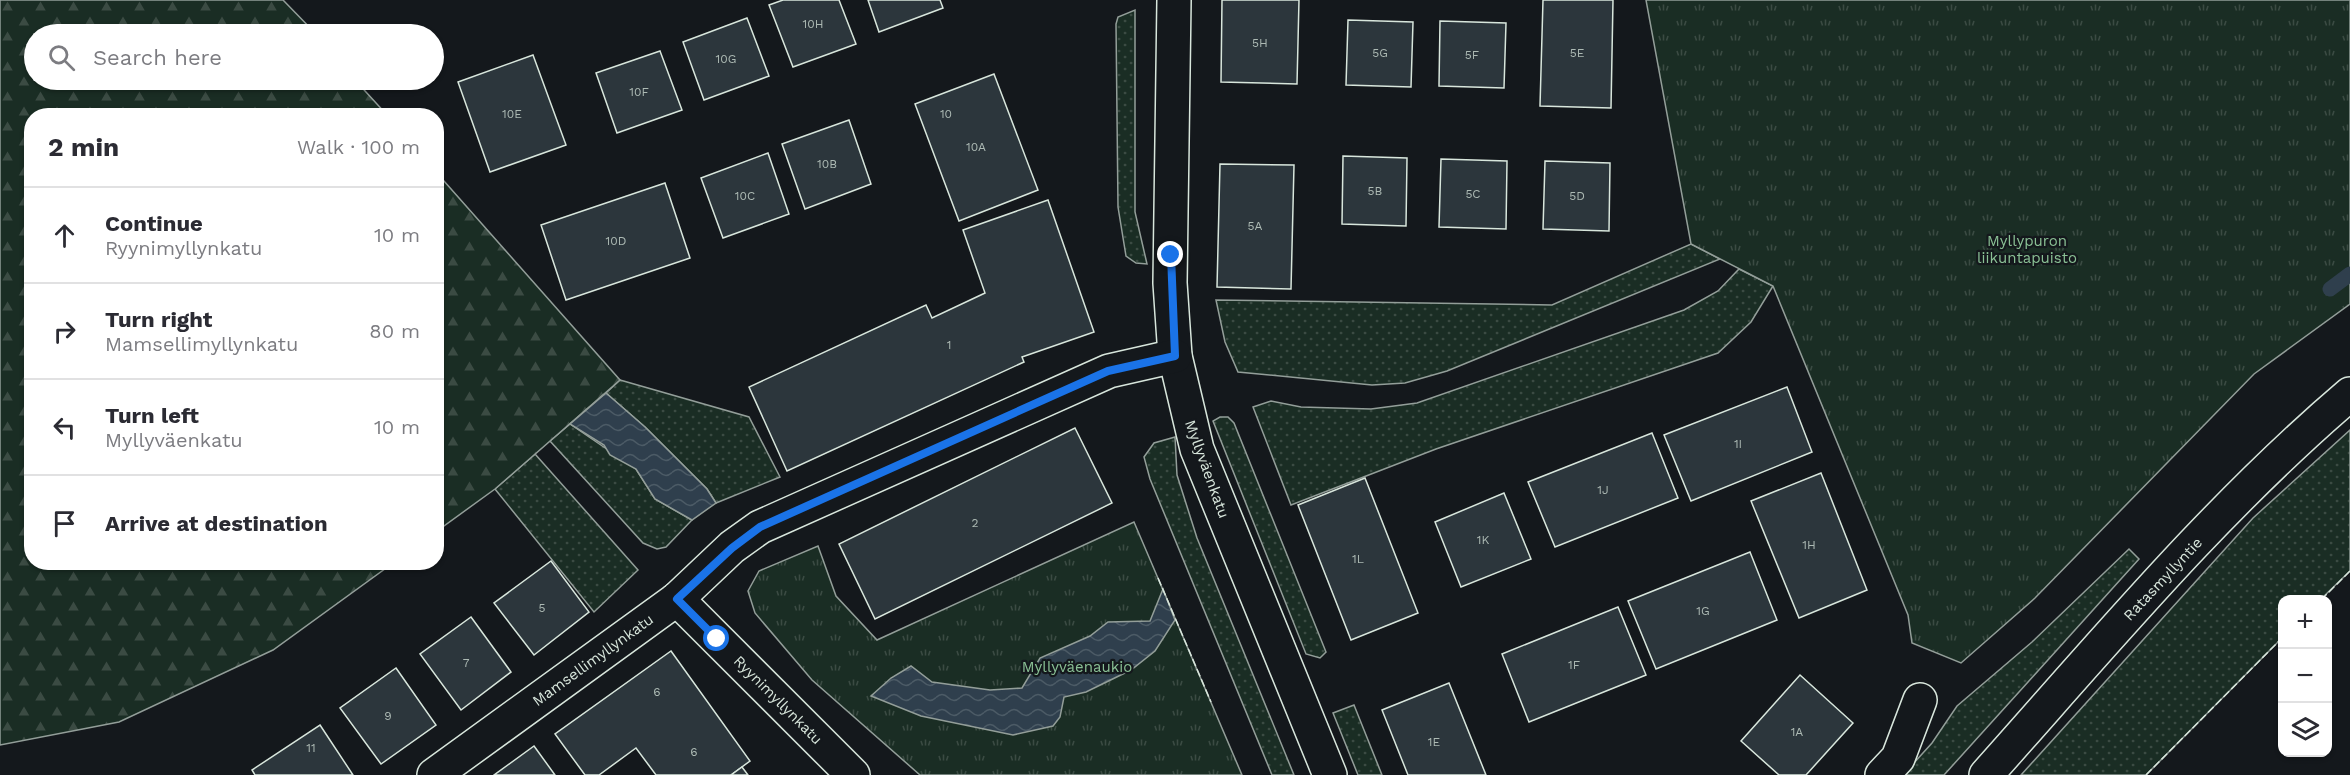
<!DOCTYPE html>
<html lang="en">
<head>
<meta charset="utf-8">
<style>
  :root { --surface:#fff; --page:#f7f7f7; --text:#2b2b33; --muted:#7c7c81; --line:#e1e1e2 }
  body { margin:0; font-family:"Work Sans",sans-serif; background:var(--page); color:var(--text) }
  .controls { position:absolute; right:18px; bottom:18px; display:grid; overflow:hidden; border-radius:12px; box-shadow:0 2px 4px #0004 }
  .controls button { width:54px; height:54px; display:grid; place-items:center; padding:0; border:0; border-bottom:2px solid var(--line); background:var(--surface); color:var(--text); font:30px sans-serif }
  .stop { position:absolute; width:18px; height:18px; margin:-14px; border:4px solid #1a73e8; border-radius:50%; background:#fff }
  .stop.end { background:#1a73e8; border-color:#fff; box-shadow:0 2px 6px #0008 }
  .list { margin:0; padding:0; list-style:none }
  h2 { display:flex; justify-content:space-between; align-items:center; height:78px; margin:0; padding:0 24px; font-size:26px }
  h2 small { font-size:20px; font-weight:400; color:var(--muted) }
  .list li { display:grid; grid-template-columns:39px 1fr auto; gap:18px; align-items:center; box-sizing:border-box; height:96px; padding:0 24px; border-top:2px solid var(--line) }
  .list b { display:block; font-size:22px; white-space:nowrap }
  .list p { margin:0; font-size:20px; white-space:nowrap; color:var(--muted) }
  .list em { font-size:20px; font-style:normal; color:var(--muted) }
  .icon { flex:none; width:33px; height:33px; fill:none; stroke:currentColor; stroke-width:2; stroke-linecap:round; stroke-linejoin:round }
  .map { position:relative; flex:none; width:2350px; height:775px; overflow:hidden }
  .search { position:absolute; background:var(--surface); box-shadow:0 2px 4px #0004; left:24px; top:24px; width:420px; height:66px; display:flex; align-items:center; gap:15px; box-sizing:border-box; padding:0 21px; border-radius:33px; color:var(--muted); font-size:22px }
  .panel { position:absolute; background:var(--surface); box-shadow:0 2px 4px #0004; left:24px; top:108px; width:420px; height:462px; border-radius:24px }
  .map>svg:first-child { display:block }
</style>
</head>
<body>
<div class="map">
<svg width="2350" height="775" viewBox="0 0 2350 775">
  <defs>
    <pattern id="grass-dots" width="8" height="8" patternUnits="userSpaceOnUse" patternTransform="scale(1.5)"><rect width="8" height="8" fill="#1a2d24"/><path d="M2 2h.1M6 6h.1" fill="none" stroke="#3b4b43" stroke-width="1.8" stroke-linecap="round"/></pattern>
    <pattern id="forest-firs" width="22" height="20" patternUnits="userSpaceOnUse" patternTransform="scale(1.5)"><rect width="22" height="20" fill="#1a2d24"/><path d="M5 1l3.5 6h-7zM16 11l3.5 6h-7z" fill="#3b4b43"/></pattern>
    <pattern id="park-tufts" width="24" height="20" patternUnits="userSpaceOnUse" patternTransform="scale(1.5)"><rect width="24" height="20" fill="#1a2d24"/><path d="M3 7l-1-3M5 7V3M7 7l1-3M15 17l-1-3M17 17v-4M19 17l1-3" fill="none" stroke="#3b4b43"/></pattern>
    <pattern id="water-waves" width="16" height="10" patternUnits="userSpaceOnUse" patternTransform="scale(1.5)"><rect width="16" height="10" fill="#2f3f4d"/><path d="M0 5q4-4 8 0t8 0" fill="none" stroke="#4c5b66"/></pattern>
  </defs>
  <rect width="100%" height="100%" fill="#14181c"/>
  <g fill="url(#grass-dots)" stroke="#939e99" stroke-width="1.5">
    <path d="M 1135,10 L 1135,212 L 1147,264 L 1136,263 L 1126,256 L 1118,207 L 1116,24 L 1118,17 Z"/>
    <path d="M 1691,244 L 1720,259 L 1447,371 L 1405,383 L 1372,385 L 1238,372 L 1225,342 L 1216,300 L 1552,305 Z"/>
    <path d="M 1739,269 L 1773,286 L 1751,322 L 1718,353 L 1436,449 L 1291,505 L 1253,407 L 1271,401 L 1301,407 L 1371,409 L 1417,403 L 1684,310 L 1718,291 Z"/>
    <path d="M 620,380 L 749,417 L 780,477 L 716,503 L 707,489 L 645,427 L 606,393 Z"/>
    <path d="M 1220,417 L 1228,417 L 1234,423 L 1326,652 L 1320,658 L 1306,654 L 1213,421 Z"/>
    <path d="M 570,424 L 636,469 L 655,499 L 692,520 L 666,547 L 657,549 L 643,543 L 550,441 Z"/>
    <path d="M 2350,430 L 2350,571 L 2321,599 L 2282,600 L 2282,638 L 2146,775 L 2021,775 L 2253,518 Z"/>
    <path d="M 1175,437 L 1177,475 L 1197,538 L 1294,775 L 1272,775 L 1150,479 L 1144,457 L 1154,443 Z"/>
    <path d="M 535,454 L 638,570 L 594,612 L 495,489 Z"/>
    <path d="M 2129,549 L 2139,559 L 1944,775 L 1903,775 L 1932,743 L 1957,706 L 2032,642 Z"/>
    <path d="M 1354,705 L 1382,775 L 1358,775 L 1333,713 Z"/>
  </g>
  <g fill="url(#forest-firs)" stroke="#939e99" stroke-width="1.5">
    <path d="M 0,0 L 283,0 L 316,34 L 34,34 L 34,80 L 355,80 L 387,115 L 32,116 L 32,562 L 393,563 L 273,650 L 119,722 L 0,745 Z"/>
    <path d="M 436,172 L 620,380 L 495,489 L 437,531 Z"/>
  </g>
  <g fill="url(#park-tufts)" stroke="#939e99" stroke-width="1.5">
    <path d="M 1646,0 L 2350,0 L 2350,304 L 2254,374 L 2035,598 L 1961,663 L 1912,643 L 1908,615 L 1773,286 L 1691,244 Z"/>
    <path d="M 1134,522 L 1242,775 L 920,775 L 812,680 L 755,613 L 748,591 L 759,571 L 818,546 L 836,596 L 877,640 Z"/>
  </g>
  <g fill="url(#water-waves)" stroke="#939e99" stroke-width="1.5">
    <path d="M 606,393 L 645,427 L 707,489 L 716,503 L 692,520 L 655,499 L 636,469 L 610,455 L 604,445 L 570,424 Z"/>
    <path d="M 1163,589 L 1175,620 L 1155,651 L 1131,670 L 1086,692 L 1064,697 L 1060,717 L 1053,726 L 1013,735 L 921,716 L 871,696 L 891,678 L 911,666 L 932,682 L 990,690 L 1022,688 L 1040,658 L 1090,636 L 1108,622 L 1150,621 Z"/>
  </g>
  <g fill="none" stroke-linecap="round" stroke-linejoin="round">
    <path stroke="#2f3f4d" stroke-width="15" d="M 2330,289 L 2350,274"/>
  </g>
  <g fill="#2c363c" stroke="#d8e6dc" stroke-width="1.5">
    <path d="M 783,0 L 839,0 L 856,44 L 793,67 L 769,5 Z"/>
    <path d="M 868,0 L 940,0 L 943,8 L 879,32 Z"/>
    <path d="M 1222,0 L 1299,0 L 1297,84 L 1221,82 Z"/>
    <path d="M 1543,0 L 1613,0 L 1611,108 L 1540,106 Z"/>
    <path d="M 747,18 L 769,76 L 704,100 L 683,42 Z"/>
    <path d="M 1348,20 L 1413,22 L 1411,87 L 1346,85 Z"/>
    <path d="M 1440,21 L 1506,23 L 1504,88 L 1439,86 Z"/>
    <path d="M 660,51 L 682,110 L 617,133 L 596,73 Z"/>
    <path d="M 533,55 L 566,145 L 490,172 L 458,82 Z"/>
    <path d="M 994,74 L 1038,190 L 959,221 L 915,104 Z"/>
    <path d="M 849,120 L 871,184 L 805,209 L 782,144 Z"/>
    <path d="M 768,153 L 789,214 L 723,238 L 701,178 Z"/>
    <path d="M 1343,156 L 1407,158 L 1406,226 L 1342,224 Z"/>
    <path d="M 1441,159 L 1507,161 L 1506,229 L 1439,227 Z"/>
    <path d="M 1545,161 L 1610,163 L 1609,231 L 1543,229 Z"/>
    <path d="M 1220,164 L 1294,165 L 1291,289 L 1217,287 Z"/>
    <path d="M 665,183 L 690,258 L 566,300 L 541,225 Z"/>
    <path d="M 1048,200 L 1094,332 L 1022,357 L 1024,362 L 787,471 L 749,387 L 926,305 L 932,318 L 985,293 L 963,230 Z"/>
    <path d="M 1787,387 L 1812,452 L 1691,501 L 1664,435 Z"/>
    <path d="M 1075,428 L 1112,503 L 875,619 L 839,544 Z"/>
    <path d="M 1652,433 L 1678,498 L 1555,547 L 1528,482 Z"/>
    <path d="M 1821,473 L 1867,590 L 1799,618 L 1751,501 Z"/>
    <path d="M 1365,478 L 1418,613 L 1351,640 L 1298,505 Z"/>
    <path d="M 1504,493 L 1531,559 L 1461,587 L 1435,522 Z"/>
    <path d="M 1750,552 L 1777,620 L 1656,669 L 1628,601 Z"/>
    <path d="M 551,561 L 589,612 L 534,655 L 494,603 Z"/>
    <path d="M 1618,607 L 1646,675 L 1529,722 L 1502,654 Z"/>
    <path d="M 471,617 L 511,672 L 461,710 L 420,654 Z"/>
    <path d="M 671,651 L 750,761 L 731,775 L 656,775 L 636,748 L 599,775 L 585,775 L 555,734 Z"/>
    <path d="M 396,668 L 436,725 L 381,764 L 340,708 Z"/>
    <path d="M 1800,675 L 1853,723 L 1806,775 L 1779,775 L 1741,741 Z"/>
    <path d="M 1449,683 L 1486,775 L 1408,775 L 1382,710 Z"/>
    <path d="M 320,725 L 353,775 L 255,775 L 252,770 Z"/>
    <path d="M 534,746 L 555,775 L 494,775 Z"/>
    <path d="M 742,767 L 748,775 L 731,775 Z"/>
  </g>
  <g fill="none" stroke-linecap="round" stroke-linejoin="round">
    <g stroke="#d8e6dc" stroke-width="36">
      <g id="minor">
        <path d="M 1174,0 L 1170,283 L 1175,356 L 1197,449 L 1330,775"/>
        <path d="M 677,599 L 853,775"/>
        <path d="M 434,775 L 677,599 L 732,547 L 760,527 L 1109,371 L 1175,356"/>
        <path d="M 1882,775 L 1898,758 L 1920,700"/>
        <path d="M 1986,775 C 2103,644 2216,508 2350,394"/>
      </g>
    </g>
    <use href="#minor" stroke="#14181c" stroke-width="33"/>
    <g stroke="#d8e6dc" stroke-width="1.5" stroke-dasharray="8 3" stroke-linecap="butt">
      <path d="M 1158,578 L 1211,702"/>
      <path d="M 2321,600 L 2350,571"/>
      <path d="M 2146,775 L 2282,638"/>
    </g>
  </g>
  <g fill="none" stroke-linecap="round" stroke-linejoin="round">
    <path stroke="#1a73e8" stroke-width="8" d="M 717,639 L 677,599 L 732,548 L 760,527 L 1108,371 L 1175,356 L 1171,255"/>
  </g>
  <g text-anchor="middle" stroke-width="4.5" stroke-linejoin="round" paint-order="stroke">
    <g font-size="12" fill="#adbab4">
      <text x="813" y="28">10H</text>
      <text x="1260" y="47">5H</text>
      <text x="1380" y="57">5G</text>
      <text x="1577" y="57">5E</text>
      <text x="1472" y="59">5F</text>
      <text x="726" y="63">10G</text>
      <text x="639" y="96">10F</text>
      <text x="512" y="118">10E</text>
      <text x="946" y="118">10</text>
      <text x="976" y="151">10A</text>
      <text x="827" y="168">10B</text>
      <text x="1375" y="195">5B</text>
      <text x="1473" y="198">5C</text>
      <text x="745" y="200">10C</text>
      <text x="1577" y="200">5D</text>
      <text x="1255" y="230">5A</text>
      <text x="616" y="245">10D</text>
      <text x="949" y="349">1</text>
      <text x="1738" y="448">1I</text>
      <text x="1603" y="494">1J</text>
      <text x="975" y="527">2</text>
      <text x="1483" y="544">1K</text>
      <text x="1809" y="549">1H</text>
      <text x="1358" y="563">1L</text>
      <text x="542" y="612">5</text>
      <text x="1703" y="615">1G</text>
      <text x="466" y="667">7</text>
      <text x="1574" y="669">1F</text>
      <text x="657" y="696">6</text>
      <text x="388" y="720">9</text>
      <text x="1797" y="736">1A</text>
      <text x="1434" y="746">1E</text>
      <text x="311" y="752">11</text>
      <text x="694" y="756">6</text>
    </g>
    <g font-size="15" fill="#8ac095" stroke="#14181c">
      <text x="2027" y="246">Myllypuron<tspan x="2027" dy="17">liikuntapuisto</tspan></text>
      <text x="1077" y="672">Myllyväenaukio</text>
    </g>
    <g font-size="15" fill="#d8e6dc" stroke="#14181c">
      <text transform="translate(1207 469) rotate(70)" y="5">Myllyväenkatu</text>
      <text transform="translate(2163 579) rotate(-47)" y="5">Ratasmyllyntie</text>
      <text transform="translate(593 660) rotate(-36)" y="5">Mamsellimyllynkatu</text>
      <text transform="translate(778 700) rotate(45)" y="5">Ryynimyllynkatu</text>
    </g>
  </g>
</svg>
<div class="controls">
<button>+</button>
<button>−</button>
<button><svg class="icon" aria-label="layers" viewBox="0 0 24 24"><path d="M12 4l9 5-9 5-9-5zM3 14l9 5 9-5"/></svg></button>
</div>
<div class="stop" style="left:717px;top:639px"></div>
<div class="stop end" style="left:1171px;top:255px"></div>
<div class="search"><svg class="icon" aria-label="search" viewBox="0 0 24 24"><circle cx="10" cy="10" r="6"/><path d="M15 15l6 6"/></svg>Search here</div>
<section class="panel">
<h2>2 min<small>Walk · 100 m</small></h2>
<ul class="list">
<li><svg class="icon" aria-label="ahead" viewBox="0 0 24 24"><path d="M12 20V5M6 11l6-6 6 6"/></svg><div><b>Continue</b><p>Ryynimyllynkatu</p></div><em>10 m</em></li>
<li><svg class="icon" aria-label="right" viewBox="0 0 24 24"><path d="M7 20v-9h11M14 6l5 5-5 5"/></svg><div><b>Turn right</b><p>Mamsellimyllynkatu</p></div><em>80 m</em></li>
<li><svg class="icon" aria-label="left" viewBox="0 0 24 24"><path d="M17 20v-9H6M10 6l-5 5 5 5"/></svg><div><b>Turn left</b><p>Myllyväenkatu</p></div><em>10 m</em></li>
<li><svg class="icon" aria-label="arrive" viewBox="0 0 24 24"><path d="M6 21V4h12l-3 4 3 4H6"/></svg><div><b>Arrive at destination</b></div></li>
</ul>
</section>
</div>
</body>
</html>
